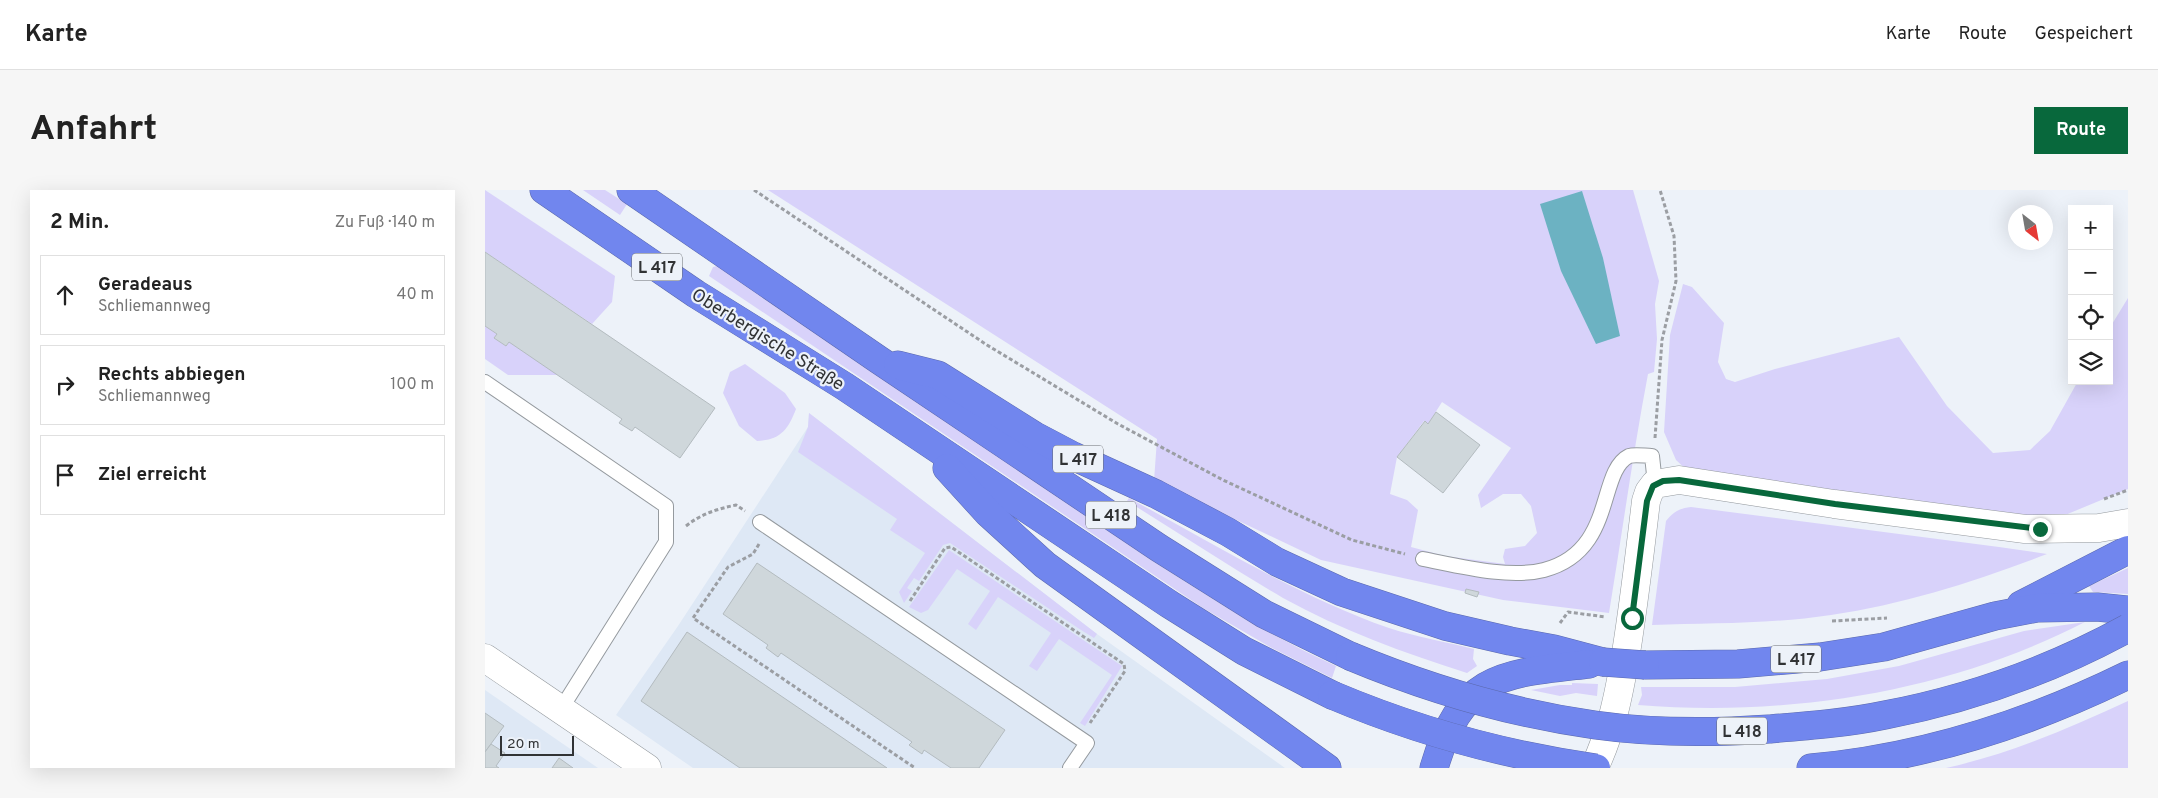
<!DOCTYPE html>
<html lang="de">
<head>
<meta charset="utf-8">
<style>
  :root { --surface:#fff; --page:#f6f6f6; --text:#222; --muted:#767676; --line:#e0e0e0; --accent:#08683c }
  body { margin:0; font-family:Overpass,sans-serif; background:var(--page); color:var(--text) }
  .controls { position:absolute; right:15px; top:15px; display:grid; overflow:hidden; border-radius:0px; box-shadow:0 5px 20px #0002 }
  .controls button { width:45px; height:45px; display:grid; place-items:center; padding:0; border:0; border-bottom:1px solid var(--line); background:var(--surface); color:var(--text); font:25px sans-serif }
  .compass { position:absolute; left:1523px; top:15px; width:45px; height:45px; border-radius:50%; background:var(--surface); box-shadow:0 5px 20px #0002; rotate:149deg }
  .scale { position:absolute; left:15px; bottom:12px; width:74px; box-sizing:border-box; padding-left:5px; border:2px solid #313335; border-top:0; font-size:14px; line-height:18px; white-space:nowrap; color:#313335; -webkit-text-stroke:4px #edf2f9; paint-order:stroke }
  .stop { position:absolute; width:15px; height:15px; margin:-11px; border:4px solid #08683c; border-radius:50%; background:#fff }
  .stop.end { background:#08683c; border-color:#fff; box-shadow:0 1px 5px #0008 }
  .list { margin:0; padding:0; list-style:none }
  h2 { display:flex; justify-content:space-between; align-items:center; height:65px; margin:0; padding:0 20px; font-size:21px }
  h2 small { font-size:16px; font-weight:400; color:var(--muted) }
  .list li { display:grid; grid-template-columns:32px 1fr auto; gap:15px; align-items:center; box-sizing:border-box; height:80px; margin:0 10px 10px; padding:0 10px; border:1px solid var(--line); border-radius:0px }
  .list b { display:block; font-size:19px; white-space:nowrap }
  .list p { margin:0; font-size:16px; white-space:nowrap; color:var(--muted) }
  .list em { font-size:16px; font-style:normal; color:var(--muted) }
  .icon { flex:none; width:28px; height:28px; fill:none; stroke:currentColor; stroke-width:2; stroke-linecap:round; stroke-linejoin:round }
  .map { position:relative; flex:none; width:1643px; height:578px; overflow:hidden; border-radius:0px }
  header { display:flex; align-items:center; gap:30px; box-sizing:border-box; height:70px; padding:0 25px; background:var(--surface); border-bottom:1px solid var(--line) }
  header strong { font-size:24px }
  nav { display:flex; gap:28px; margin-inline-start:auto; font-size:18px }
  .intro { display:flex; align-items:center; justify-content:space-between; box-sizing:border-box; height:120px; padding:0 30px }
  h1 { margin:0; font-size:35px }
  .button { padding:12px 22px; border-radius:0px; background:var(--accent); color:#fff; font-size:18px; font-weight:700 }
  main { display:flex; gap:30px; padding:0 30px }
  aside { flex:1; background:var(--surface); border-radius:0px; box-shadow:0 5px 20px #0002 }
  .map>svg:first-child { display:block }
</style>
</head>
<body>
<header>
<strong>Karte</strong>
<nav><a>Karte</a><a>Route</a><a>Gespeichert</a></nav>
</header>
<div class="intro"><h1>Anfahrt</h1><a class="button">Route</a></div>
<main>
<aside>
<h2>2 Min.<small>Zu Fuß · 140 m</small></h2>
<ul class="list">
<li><svg class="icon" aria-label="ahead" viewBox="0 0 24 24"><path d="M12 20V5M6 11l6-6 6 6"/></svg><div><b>Geradeaus</b><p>Schliemannweg</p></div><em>40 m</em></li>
<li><svg class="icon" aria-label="right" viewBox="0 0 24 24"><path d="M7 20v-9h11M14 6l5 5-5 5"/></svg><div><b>Rechts abbiegen</b><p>Schliemannweg</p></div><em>100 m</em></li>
<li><svg class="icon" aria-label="arrive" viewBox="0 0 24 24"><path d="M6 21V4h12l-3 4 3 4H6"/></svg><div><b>Ziel erreicht</b></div></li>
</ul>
</aside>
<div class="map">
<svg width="1643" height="578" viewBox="0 0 1643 578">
  <rect width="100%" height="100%" fill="#edf2f9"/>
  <g fill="#dee8f5">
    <path d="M 324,223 L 612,444 L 800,578 L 208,578 L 131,525 L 193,436 L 323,237 Z"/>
    <path d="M 0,500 L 113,578 L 0,578 Z"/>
  </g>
  <g fill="#d8d2fa" fill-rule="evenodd">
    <path d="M 0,0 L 130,86 L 127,112 L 107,134 L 0,62 Z"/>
    <path d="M 98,0 L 120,0 L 142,14 L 135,25 Z"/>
    <path d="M 283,0 L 1148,0 L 1174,91 L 1170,114 L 1172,149 L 1169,182 L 1163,184 C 1148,263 1137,344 1124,423 L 1018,410 L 836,370 L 669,291 L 672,249 ZM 957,212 L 1026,258 L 993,305 L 996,318 L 1018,304 L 1036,304 L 1046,316 L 1052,343 L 1040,356 L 1020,359 L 1018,367 L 1020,374 L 960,366 L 926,357 L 933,320 L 922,310 L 905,304 L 912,267 L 939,231 L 943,234 Z"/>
    <path d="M 232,76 L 674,375 C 732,412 789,448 851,476 L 847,488 L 785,457 L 718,418 L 224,86 L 228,77 Z"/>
    <path d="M 1198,94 L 1207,97 L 1239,133 L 1233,172 L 1241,189 L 1250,192 L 1290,179 L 1414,147 L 1462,216 L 1508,263 L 1545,260 L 1565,241 L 1593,191 L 1624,191 L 1624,139 L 1643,108 L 1643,299 L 1568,330 L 1205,283 L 1191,270 L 1179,242 L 1185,145 Z"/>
    <path d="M 0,136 L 12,144 L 9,148 L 21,156 L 24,152 L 73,185 L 23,185 L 0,169 Z"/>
    <path d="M 260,174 L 300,203 L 311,219 C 303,240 295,250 272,251 L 254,236 L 238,203 L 245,182 Z"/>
    <path d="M 324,223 L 612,444 L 609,448 L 596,440 L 465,353 L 458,355 L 434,391 L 429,388 L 422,398 L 427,401 L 419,413 L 414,402 L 440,363 L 405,340 L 412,329 L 313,262 L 323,237 Z"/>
    <path d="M 644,308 C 727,353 815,407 904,438 C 931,447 962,452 989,459 L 988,469 L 992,476 L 982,483 C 919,463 856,440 798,408 C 745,377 694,343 642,311 Z"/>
    <path d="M 1206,317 L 1514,357 L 1562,364 C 1492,391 1420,414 1346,425 C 1287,434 1227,433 1167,435 L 1181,331 C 1188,322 1195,318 1206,317 Z"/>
    <path d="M 464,360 L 637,476 L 600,536 L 595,533 L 627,485 L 574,449 L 552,481 L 544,476 L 566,443 L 513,407 L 491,440 L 483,434 L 505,401 L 472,379 L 443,420 L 436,423 L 424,417 Z"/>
    <path d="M 1643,378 L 1643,404 L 1608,402 L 1604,396 Z"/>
    <path d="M 1600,432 C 1464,502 1305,527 1153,515 L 1157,505 L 1156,497 L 1250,497 L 1342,489 L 1414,476 L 1539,441 Z"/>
    <path d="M 1087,493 L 1113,494 L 1112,506 L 1091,503 L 1075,506 L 1046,500 L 1075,495 L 1087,495 Z"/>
    <path d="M 1643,511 L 1643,578 L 1461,578 C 1524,564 1585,538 1643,511 Z"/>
  </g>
  <path fill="#6cb2c2" d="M 1097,1 L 1118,68 L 1135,146 L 1111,154 L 1076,81 L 1055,14 Z"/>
  <g fill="#cfd7db" stroke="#b3bbbf">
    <path d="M 0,62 L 230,218 L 195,268 L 150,237 L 147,241 L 134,233 L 137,229 L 24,152 L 21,156 L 9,148 L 12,144 L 0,136 Z"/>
    <path d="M 951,222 L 995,255 L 958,303 L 912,267 L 940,231 L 943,234 Z"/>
    <path d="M 272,373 L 520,540 L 494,578 L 466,578 L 439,560 L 437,564 L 424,555 L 427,552 L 296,463 L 293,467 L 281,458 L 283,455 L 238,424 Z"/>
    <path d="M 981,399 L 994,402 L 992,407 L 980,403 Z"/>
    <path d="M 202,442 L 402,578 L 255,578 L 156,511 Z"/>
    <path d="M 0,523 L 19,536 L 0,562 Z"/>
    <path d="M 6,554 L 20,563 L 11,576 L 14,578 L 0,578 L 0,562 Z"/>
    <path d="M 74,568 L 88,578 L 67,578 Z"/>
  </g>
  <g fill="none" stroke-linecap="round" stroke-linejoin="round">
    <g stroke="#959a9f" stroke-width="16">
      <g id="lane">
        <path d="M 0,192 L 181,316 L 181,352 L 76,519"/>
        <path d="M 275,332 L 602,553 L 585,578"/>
        <path d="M 938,369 C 974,376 1024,389 1059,380 C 1131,361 1112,282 1144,266 C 1150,264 1160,266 1167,266 L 1170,294"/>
      </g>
    </g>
    <g stroke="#959a9f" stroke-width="29">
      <g id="street">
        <path d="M 0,468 L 162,578"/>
        <path d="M 1109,578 C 1127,541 1134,503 1141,463 C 1149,413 1155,362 1161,311 L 1164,302 L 1170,294 L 1194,290 L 1349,314 L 1540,339 L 1614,338 L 1643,333"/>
      </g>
    </g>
    <g stroke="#5b69ad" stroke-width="29">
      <g id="highway">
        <path d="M 59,0 L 211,104 L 359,196 L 684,414 L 759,461 L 847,505"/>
        <path d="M 146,0 L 394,170 L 674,358 L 779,424 L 865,466"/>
        <path d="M 413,175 L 453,185 L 550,246 L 588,266 L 671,304 L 743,342 L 792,372 L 857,402 L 960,436 L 1025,451 L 1069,459 L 1118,472"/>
        <path d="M 462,278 L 503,323 L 560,375 L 842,578"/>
        <path d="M 1536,415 L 1643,360"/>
        <path d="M 1160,475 L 1253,474 L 1335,467 L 1399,457 L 1510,426 L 1552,418 L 1612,417 L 1643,420"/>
        <path d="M 949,578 C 977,483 1018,484 1104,474"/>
        <path d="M 1326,578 C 1436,568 1543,534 1643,485"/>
      </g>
    </g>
    <g stroke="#9b9ea3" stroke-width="3" stroke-dasharray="4 2.5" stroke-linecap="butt">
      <path d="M 269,0 L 502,155 L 633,234 L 738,290 L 867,350 L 920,364"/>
      <path d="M 1170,248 L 1177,150 L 1191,91 L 1189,46 L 1175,0"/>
      <path d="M 1619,309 L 1643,300"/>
      <path d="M 201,336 C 216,324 232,319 251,315 L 260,321"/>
      <path d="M 274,354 L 268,364 L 243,377 L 208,428 L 430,578"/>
      <path d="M 425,411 L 460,358 L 466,357 L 639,474 L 640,481 L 605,533"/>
      <path d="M 1347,431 L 1402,428"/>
      <path d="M 1075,433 L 1083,422 L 1121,427"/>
    </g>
    <use href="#lane" stroke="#fff" stroke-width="14"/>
    <use href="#street" stroke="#fff" stroke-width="28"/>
    <use href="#highway" stroke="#7186ee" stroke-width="28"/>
    <g stroke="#5b69ad" stroke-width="29" stroke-linecap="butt">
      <g id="highway-bridge">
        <path d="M 865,466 C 944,499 1025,523 1110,535 C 1167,543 1226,543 1284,539 C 1322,536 1362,533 1400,525 C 1484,509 1568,479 1643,438"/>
        <path d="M 1118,472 L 1160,475"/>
        <path d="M 847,505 C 932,541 1019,565 1111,578"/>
      </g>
    </g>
    <use href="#highway-bridge" stroke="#7186ee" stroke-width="28"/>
  </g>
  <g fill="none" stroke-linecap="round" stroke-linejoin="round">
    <path stroke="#08683c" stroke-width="6" d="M 1147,428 L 1162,311 L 1168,296 L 1178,291 L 1194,290 L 1350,314 L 1555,339"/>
  </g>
  <g text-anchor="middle" stroke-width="4.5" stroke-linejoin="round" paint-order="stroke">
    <g fill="#edf2f9" stroke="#696c70" stroke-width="1">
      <rect x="147" y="63.5" width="50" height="27" rx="4"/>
      <rect x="568" y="255.5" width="50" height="27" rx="4"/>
      <rect x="601" y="311.5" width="50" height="27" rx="4"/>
      <rect x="1286" y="455.5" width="50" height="27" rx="4"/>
      <rect x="1232" y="527.5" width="50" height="27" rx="4"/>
    </g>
    <g font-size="16" font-weight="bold" fill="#313335">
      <text x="172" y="83">L 417</text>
      <text x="593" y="275">L 417</text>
      <text x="626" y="331">L 418</text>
      <text x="1311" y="475">L 417</text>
      <text x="1257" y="547">L 418</text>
    </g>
    <g font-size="18" fill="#313335" stroke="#edf2f9">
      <text transform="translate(283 149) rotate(32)" y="6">Oberbergische Straße</text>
    </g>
  </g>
</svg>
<div class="controls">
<button>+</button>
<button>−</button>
<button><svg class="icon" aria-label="locate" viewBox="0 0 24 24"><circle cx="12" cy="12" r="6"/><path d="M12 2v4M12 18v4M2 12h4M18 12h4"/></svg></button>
<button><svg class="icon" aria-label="layers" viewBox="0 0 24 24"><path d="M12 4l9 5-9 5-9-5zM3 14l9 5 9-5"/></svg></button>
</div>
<svg class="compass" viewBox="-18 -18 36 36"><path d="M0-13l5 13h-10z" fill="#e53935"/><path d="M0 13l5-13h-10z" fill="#767676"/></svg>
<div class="scale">20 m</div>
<div class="stop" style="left:1147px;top:428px"></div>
<div class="stop end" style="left:1555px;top:339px"></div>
</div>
</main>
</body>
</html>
